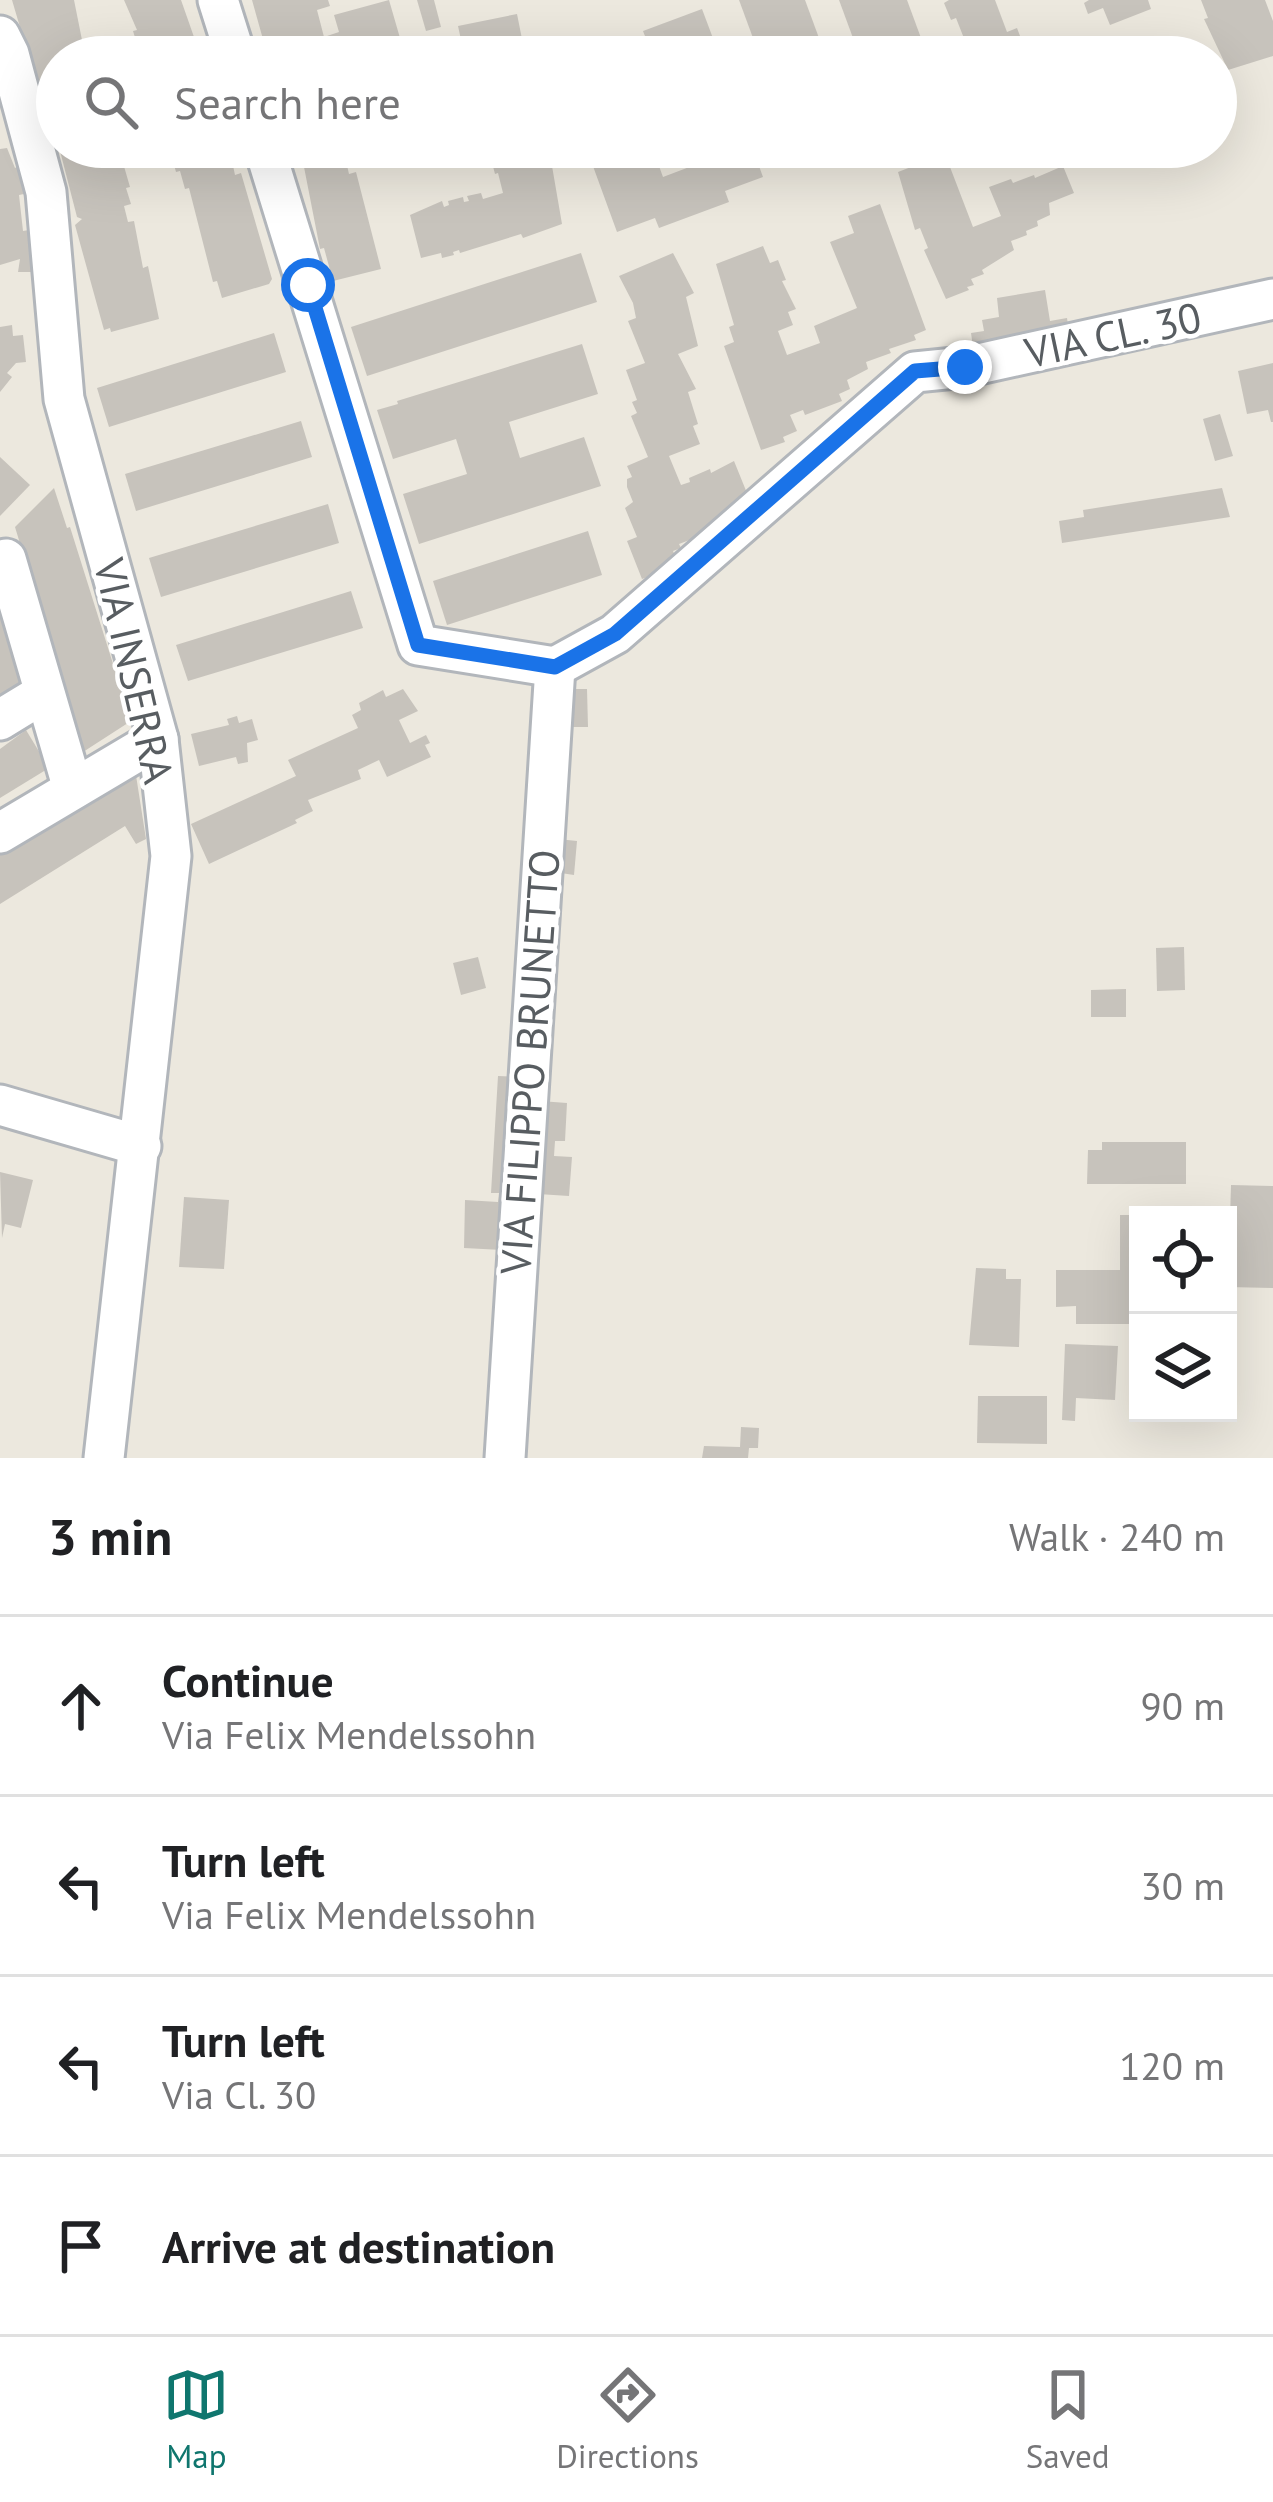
<!DOCTYPE html>
<html lang="en">
<head>
<meta charset="utf-8">
<style>
  :root { --surface:#fff; --page:#f6f6f6; --text:#202124; --muted:#757577; --line:#e0e0e0; --accent:#0f766e }
  body { margin:0; font-family:"PT Sans",sans-serif; background:var(--page); color:var(--text) }
  .controls { position:absolute; right:36px; bottom:36px; display:grid; overflow:hidden; border-radius:0px; box-shadow:0 12px 48px #0002 }
  .controls button { width:108px; height:108px; display:grid; place-items:center; padding:0; border:0; border-bottom:3px solid var(--line); background:var(--surface); color:var(--text); font:60px sans-serif }
  .stop { position:absolute; width:36px; height:36px; margin:-27px; border:9px solid #1a73e8; border-radius:50%; background:#fff }
  .stop.end { background:#1a73e8; border-color:#fff; box-shadow:0 3px 12px #0008 }
  .list { margin:0; padding:0; list-style:none }
  h2 { display:flex; justify-content:space-between; align-items:center; height:156px; margin:0; padding:0 48px; font-size:51px }
  h2 small { font-size:39px; font-weight:400; color:var(--muted) }
  .list li { display:grid; grid-template-columns:78px 1fr auto; gap:36px; align-items:center; box-sizing:border-box; height:180px; padding:0 48px; border-top:3px solid var(--line) }
  .list b { display:block; font-size:45px; white-space:nowrap }
  .list p { margin:0; font-size:39px; white-space:nowrap; color:var(--muted) }
  .list em { font-size:39px; font-style:normal; color:var(--muted) }
  .icon { flex:none; width:66px; height:66px; fill:none; stroke:currentColor; stroke-width:2; stroke-linecap:round; stroke-linejoin:round }
  .map { position:relative; flex:none; width:1273px; height:1458px; overflow:hidden }
  .search { position:absolute; background:var(--surface); box-shadow:0 12px 48px #0002; left:36px; right:36px; top:36px; height:132px; display:flex; align-items:center; gap:30px; box-sizing:border-box; padding:0 42px; border-radius:66px; color:var(--muted); font-size:45px }
  .sheet { height:876px; background:var(--surface) }
  nav { display:flex; justify-content:space-around; align-items:center; box-sizing:border-box; height:168px; border-top:3px solid var(--line); background:var(--surface); font-size:33px; color:var(--muted) }
  nav a { display:grid; justify-items:center; gap:6px }
  nav .on { color:var(--accent) }
  .map>svg:first-child { display:block }
</style>
</head>
<body>
<div class="map">
<svg width="1273" height="1458" viewBox="0 0 1273 1458">
  <rect width="100%" height="100%" fill="#ece8de"/>
  <g fill="#c7c3bc">
    <path d="M 12,0 L 74,0 L 83,45 L 87,44 L 91,57 L 57,57 L 57,138 L 53,139 Z"/>
    <path d="M 124,0 L 181,0 L 201,57 L 141,57 L 133,31 L 137,30 Z"/>
    <path d="M 252,0 L 328,0 L 330,6 L 317,10 L 324,37 L 339,32 L 334,15 L 389,0 L 400,38 L 331,57 L 268,57 Z"/>
    <path d="M 417,0 L 434,0 L 441,27 L 426,31 Z"/>
    <path d="M 739,0 L 805,0 L 826,57 L 760,57 Z"/>
    <path d="M 839,0 L 907,0 L 928,57 L 860,57 Z"/>
    <path d="M 949,0 L 995,0 L 1007,32 L 1017,28 L 1028,57 L 981,57 L 976,43 L 967,46 L 956,18 L 951,20 L 944,3 Z"/>
    <path d="M 1089,0 L 1148,0 L 1151,9 L 1110,25 L 1103,8 L 1088,14 L 1084,3 Z"/>
    <path d="M 1201,0 L 1265,0 L 1273,21 L 1273,56 L 1228,70 L 1204,19 L 1208,18 Z"/>
    <path d="M 702,9 L 720,57 L 653,57 L 643,31 Z"/>
    <path d="M 517,14 L 525,54 L 443,57 L 442,53 L 463,49 L 458,26 Z"/>
    <path d="M 613,41 L 619,57 L 571,57 L 570,56 Z"/>
    <path d="M 1174,41 L 1181,57 L 1143,57 L 1140,50 L 1151,46 L 1153,52 Z"/>
    <path d="M 59,147 L 113,147 L 116,157 L 121,156 L 130,187 L 126,188 L 131,204 L 124,206 L 128,222 L 134,221 L 143,268 L 148,266 L 159,319 L 111,332 L 110,328 L 104,330 L 75,225 L 82,219 L 77,217 Z"/>
    <path d="M 169,147 L 229,147 L 235,175 L 241,173 L 272,279 L 269,284 L 222,298 L 217,281 L 213,282 L 189,188 L 185,189 L 180,171 L 176,172 Z"/>
    <path d="M 337,147 L 393,147 L 395,153 L 378,157 L 377,153 L 372,154 L 373,159 L 361,162 L 360,158 L 346,161 L 349,174 L 356,172 L 381,269 L 333,281 L 324,248 L 320,249 L 304,167 L 339,157 Z"/>
    <path d="M 483,147 L 533,147 L 538,165 L 547,163 L 548,168 L 552,166 L 562,224 L 523,238 L 521,234 L 460,253 L 459,250 L 453,252 L 454,255 L 442,258 L 441,253 L 421,258 L 410,215 L 442,201 L 444,207 L 449,205 L 448,201 L 463,197 L 464,202 L 469,201 L 467,196 L 481,193 L 483,199 L 503,193 L 498,173 L 495,174 L 490,155 L 485,156 Z"/>
    <path d="M 586,147 L 652,147 L 663,177 L 692,166 L 685,147 L 752,147 L 763,177 L 725,191 L 729,202 L 659,228 L 655,218 L 617,232 Z"/>
    <path d="M 793,147 L 894,147 L 894,148 L 844,166 L 838,151 L 800,165 Z"/>
    <path d="M 7,148 L 15,168 L 19,166 L 24,194 L 19,195 L 23,231 L 41,228 L 43,272 L 18,272 L 20,259 L 0,265 L 0,149 Z"/>
    <path d="M 945,154 L 973,227 L 1001,216 L 989,187 L 1011,179 L 1013,183 L 1034,175 L 1035,178 L 1063,166 L 1074,193 L 1049,203 L 1050,215 L 1037,221 L 1038,226 L 1026,231 L 1027,235 L 1011,241 L 1014,250 L 982,270 L 984,274 L 971,279 L 974,285 L 967,287 L 969,290 L 946,299 L 924,250 L 928,248 L 920,228 L 915,230 L 898,172 Z"/>
    <path d="M 880,204 L 926,330 L 914,335 L 916,340 L 889,349 L 891,353 L 866,362 L 868,369 L 847,380 L 850,389 L 839,394 L 842,401 L 805,415 L 803,410 L 790,415 L 797,431 L 783,437 L 785,442 L 761,450 L 724,346 L 734,342 L 729,327 L 734,325 L 716,264 L 763,246 L 770,263 L 778,260 L 786,280 L 782,281 L 796,309 L 788,312 L 793,325 L 778,331 L 787,355 L 820,343 L 814,326 L 857,308 L 830,242 L 854,233 L 848,216 Z"/>
    <path d="M 581,253 L 597,302 L 367,376 L 351,327 Z"/>
    <path d="M 673,253 L 694,293 L 686,297 L 698,346 L 678,354 L 696,389 L 688,392 L 698,424 L 693,426 L 700,444 L 669,456 L 681,485 L 690,482 L 689,478 L 710,469 L 711,473 L 734,461 L 749,498 L 732,505 L 735,512 L 706,528 L 708,533 L 679,544 L 681,548 L 673,551 L 677,560 L 662,566 L 665,571 L 642,579 L 627,541 L 637,537 L 625,508 L 633,502 L 627,487 L 627,479 L 632,477 L 627,466 L 648,457 L 631,416 L 637,413 L 632,402 L 637,400 L 626,370 L 645,363 L 628,321 L 636,318 L 633,303 L 619,276 Z"/>
    <path d="M 1045,290 L 1050,321 L 1067,318 L 1070,339 L 974,354 L 971,333 L 984,331 L 982,320 L 999,317 L 997,298 Z"/>
    <path d="M 12,325 L 13,336 L 23,335 L 26,362 L 16,363 L 7,373 L 12,377 L 0,392 L 0,327 Z"/>
    <path d="M 274,333 L 286,372 L 109,427 L 97,388 Z"/>
    <path d="M 582,344 L 598,394 L 509,422 L 520,458 L 584,437 L 601,486 L 419,544 L 403,494 L 467,474 L 456,439 L 393,459 L 377,410 L 398,404 L 397,401 Z"/>
    <path d="M 1273,363 L 1273,422 L 1271,422 L 1268,410 L 1247,414 L 1238,371 Z"/>
    <path d="M 1220,414 L 1233,456 L 1215,461 L 1203,419 Z"/>
    <path d="M 301,421 L 312,457 L 136,511 L 125,474 Z"/>
    <path d="M 0,457 L 30,485 L 0,516 Z"/>
    <path d="M 54,488 L 67,528 L 70,527 L 131,721 L 83,752 L 15,527 Z"/>
    <path d="M 1222,488 L 1230,517 L 1062,543 L 1059,521 L 1084,517 L 1083,510 Z"/>
    <path d="M 328,504 L 339,543 L 161,597 L 149,558 Z"/>
    <path d="M 588,531 L 602,575 L 447,625 L 433,581 Z"/>
    <path d="M 351,591 L 363,628 L 188,681 L 176,645 Z"/>
    <path d="M 0,603 L 26,685 L 0,702 Z"/>
    <path d="M 403,689 L 418,711 L 399,720 L 410,743 L 426,735 L 430,743 L 425,745 L 431,757 L 387,777 L 379,760 L 358,770 L 361,779 L 308,800 L 313,811 L 295,820 L 297,823 L 209,864 L 191,824 L 296,776 L 288,760 L 358,728 L 352,715 L 361,710 L 359,703 L 383,690 L 386,697 Z"/>
    <path d="M 567,689 L 587,689 L 588,727 L 568,727 Z"/>
    <path d="M 237,716 L 239,723 L 252,719 L 258,740 L 247,743 L 248,762 L 238,764 L 236,757 L 199,766 L 191,734 L 229,725 L 227,719 Z"/>
    <path d="M 26,730 L 49,768 L 0,798 L 0,749 Z"/>
    <path d="M 135,769 L 146,839 L 136,844 L 125,826 L 0,904 L 0,853 Z"/>
    <path d="M 558,839 L 577,841 L 574,875 L 554,872 Z"/>
    <path d="M 1184,947 L 1185,990 L 1157,991 L 1156,948 Z"/>
    <path d="M 478,957 L 486,988 L 461,995 L 453,963 Z"/>
    <path d="M 1126,989 L 1126,1017 L 1091,1017 L 1091,990 Z"/>
    <path d="M 498,1076 L 522,1077 L 502,1250 L 464,1248 L 465,1200 L 498,1202 L 499,1193 L 491,1193 Z"/>
    <path d="M 540,1101 L 567,1103 L 565,1141 L 555,1141 L 554,1156 L 572,1157 L 569,1196 L 538,1194 Z"/>
    <path d="M 1102,1142 L 1186,1142 L 1186,1184 L 1087,1184 L 1088,1150 L 1102,1150 Z"/>
    <path d="M 0,1172 L 33,1180 L 21,1228 L 5,1224 L 2,1238 Z"/>
    <path d="M 1231,1185 L 1273,1186 L 1273,1288 L 1228,1287 Z"/>
    <path d="M 184,1197 L 229,1200 L 224,1269 L 179,1267 Z"/>
    <path d="M 1120,1215 L 1138,1215 L 1136,1324 L 1076,1324 L 1076,1306 L 1056,1307 L 1056,1270 L 1120,1270 Z"/>
    <path d="M 976,1268 L 1006,1269 L 1006,1279 L 1021,1279 L 1019,1347 L 969,1345 Z"/>
    <path d="M 1065,1344 L 1118,1346 L 1115,1400 L 1076,1398 L 1075,1421 L 1062,1420 Z"/>
    <path d="M 978,1396 L 1047,1396 L 1047,1444 L 977,1443 Z"/>
    <path d="M 741,1427 L 759,1428 L 758,1448 L 749,1448 L 748,1458 L 702,1458 L 704,1446 L 740,1447 Z"/>
  </g>
  <g fill="none" stroke-linecap="round" stroke-linejoin="round">
    <g stroke="#b2b6bb" stroke-width="45">
      <g id="minor">
        <path d="M 218,0 L 236,57"/>
        <path d="M 0,36 L 9,54 L 46,192 L 64,399 L 158,739 L 171,856 L 104,1458"/>
        <path d="M 264,147 L 418,645 L 555,667"/>
        <path d="M 6,559 L 73,789"/>
        <path d="M 555,667 L 615,634 L 915,372 L 965,367 L 1273,299"/>
        <path d="M 0,720 L 44,693"/>
        <path d="M 0,833 L 158,739"/>
        <path d="M 0,1105 L 141,1146"/>
        <path d="M 505,1458 L 555,667"/>
      </g>
    </g>
    <use href="#minor" stroke="#fff" stroke-width="39"/>
  </g>
  <g fill="none" stroke-linecap="round" stroke-linejoin="round">
    <path stroke="#1a73e8" stroke-width="15" d="M 308,285 L 418,645 L 555,667 L 615,634 L 915,371 L 965,367"/>
  </g>
  <g text-anchor="middle" stroke-width="9" stroke-linejoin="round" paint-order="stroke">
    <g font-size="42" fill="#585d61" stroke="#fff">
      <text transform="translate(1113 335) rotate(-12)" y="15">VIA CL. 30</text>
      <text transform="translate(134 671) rotate(77)" y="15">VIA INSERRA</text>
      <text transform="translate(530 1062) rotate(-86)" y="15">VIA FILIPPO BRUNETTO</text>
    </g>
  </g>
</svg>
<div class="controls">
<button><svg class="icon" aria-label="locate" viewBox="0 0 24 24"><circle cx="12" cy="12" r="6"/><path d="M12 2v4M12 18v4M2 12h4M18 12h4"/></svg></button>
<button><svg class="icon" aria-label="layers" viewBox="0 0 24 24"><path d="M12 4l9 5-9 5-9-5zM3 14l9 5 9-5"/></svg></button>
</div>
<div class="stop" style="left:308px;top:285px"></div>
<div class="stop end" style="left:965px;top:367px"></div>
<div class="search"><svg class="icon" aria-label="search" viewBox="0 0 24 24"><circle cx="10" cy="10" r="6"/><path d="M15 15l6 6"/></svg>Search here</div>
</div>
<section class="sheet">
<h2>3 min<small>Walk · 240 m</small></h2>
<ul class="list">
<li><svg class="icon" aria-label="ahead" viewBox="0 0 24 24"><path d="M12 20V5M6 11l6-6 6 6"/></svg><div><b>Continue</b><p>Via Felix Mendelssohn</p></div><em>90 m</em></li>
<li><svg class="icon" aria-label="left" viewBox="0 0 24 24"><path d="M17 20v-9H6M10 6l-5 5 5 5"/></svg><div><b>Turn left</b><p>Via Felix Mendelssohn</p></div><em>30 m</em></li>
<li><svg class="icon" aria-label="left" viewBox="0 0 24 24"><path d="M17 20v-9H6M10 6l-5 5 5 5"/></svg><div><b>Turn left</b><p>Via Cl. 30</p></div><em>120 m</em></li>
<li><svg class="icon" aria-label="arrive" viewBox="0 0 24 24"><path d="M6 21V4h12l-3 4 3 4H6"/></svg><div><b>Arrive at destination</b></div></li>
</ul>
</section>
<nav>
<a class="on"><svg class="icon" aria-label="map" viewBox="0 0 24 24"><path d="M3 6l6-2 6 2 6-2v14l-6 2-6-2-6 2zM9 4v14M15 6v14"/></svg>Map</a>
<a><svg class="icon" aria-label="directions" viewBox="0 0 24 24"><path d="M12 3l9 9-9 9-9-9zM9 14v-3h6M13 9l2 2-2 2"/></svg>Directions</a>
<a><svg class="icon" aria-label="saved" viewBox="0 0 24 24"><path d="M7 4h10v16l-5-4-5 4z"/></svg>Saved</a>
</nav>
</body>
</html>
